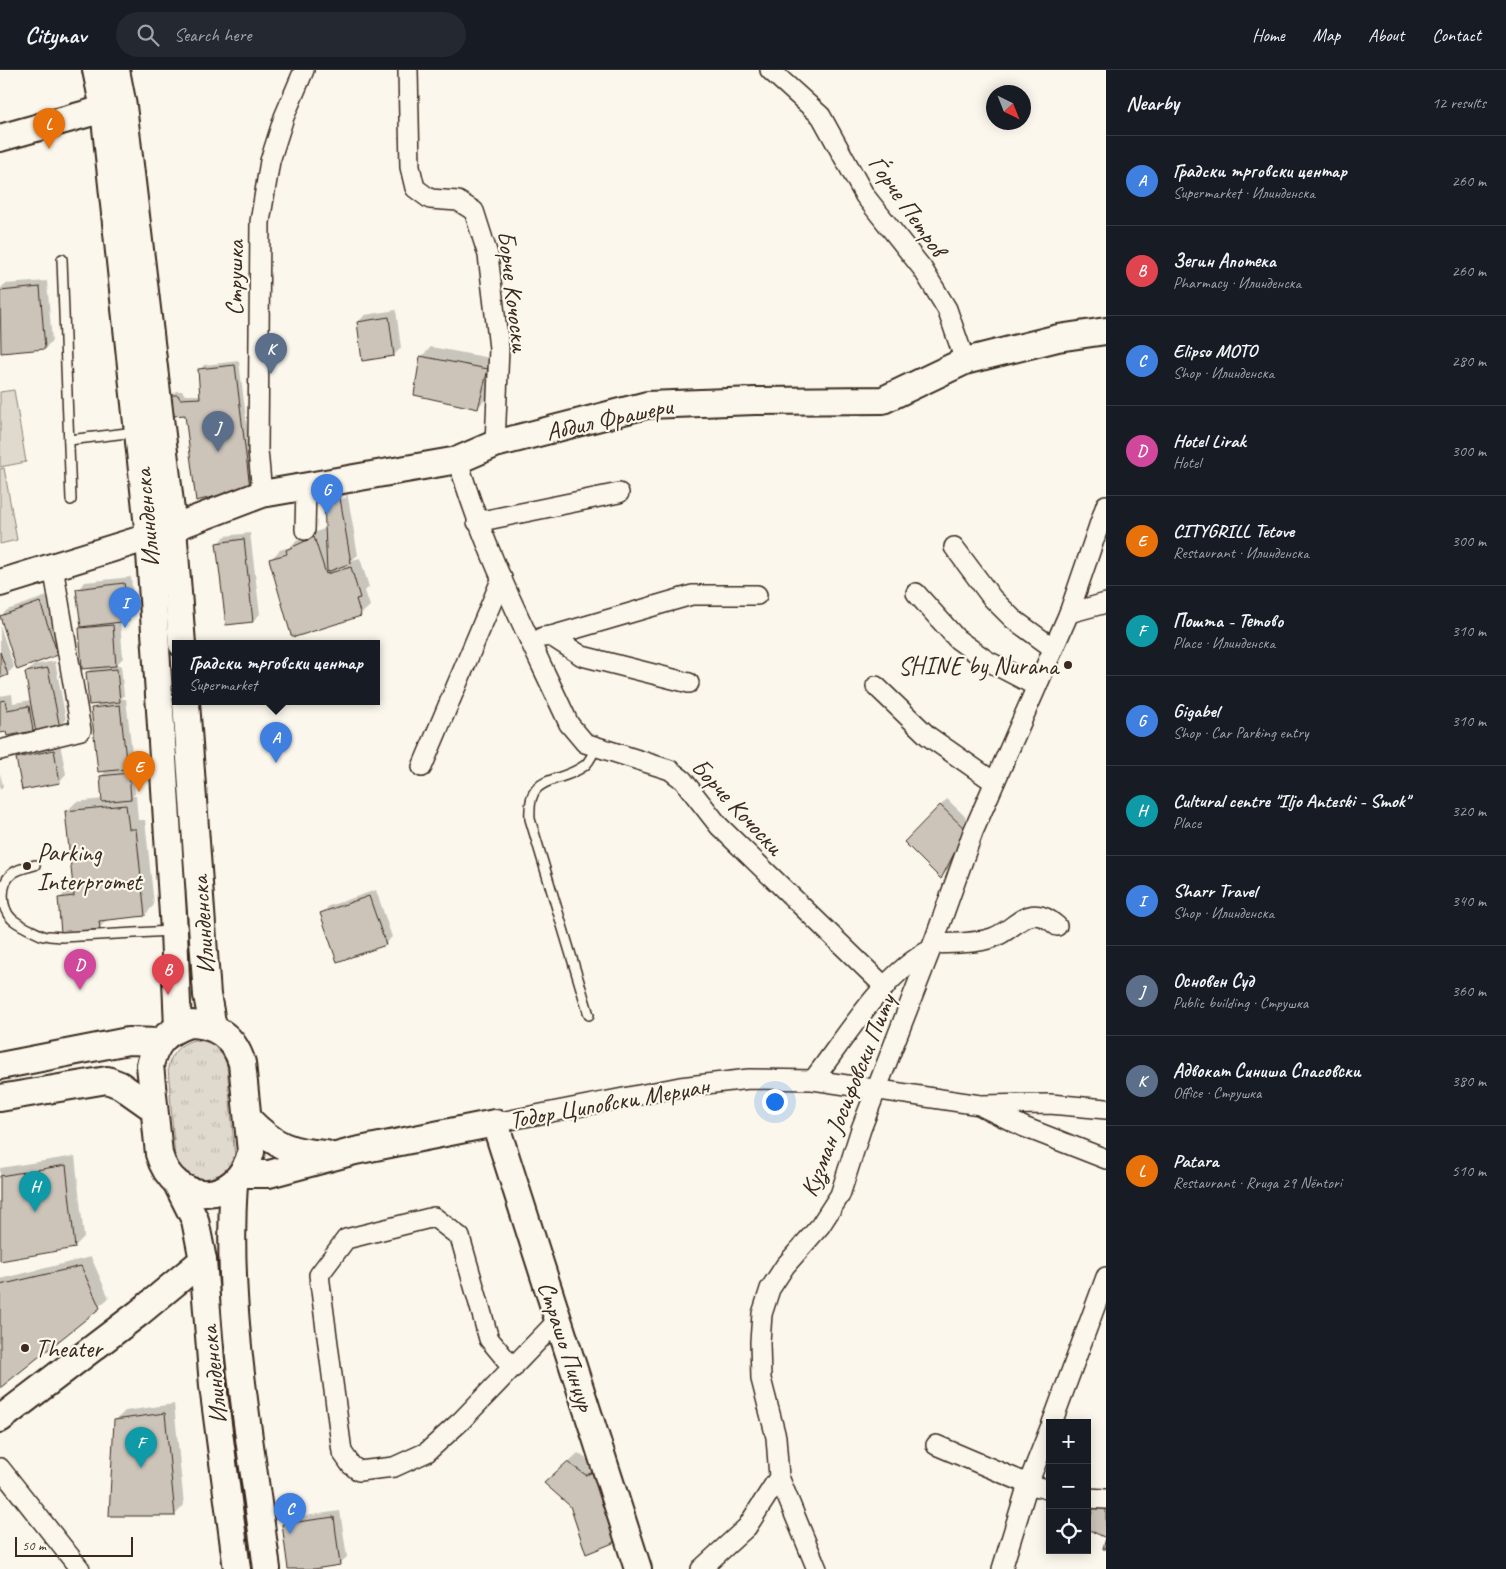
<!DOCTYPE html>
<html lang="en">
<head>
<meta charset="utf-8">
<style>
  :root { --surface:#171b24; --page:#242831; --text:#f1f3f6; --muted:#9ea1a6; --line:#363941; --accent:#9f9995 }
  body { margin:0; font-family:Caveat,sans-serif; background:var(--page); color:var(--text) }
  .controls { position:absolute; right:15px; bottom:15px; display:grid; overflow:hidden; border-radius:0px; box-shadow:0 2px 12px #0003 }
  .controls button { width:45px; height:45px; display:grid; place-items:center; padding:0; border:0; border-bottom:1px solid var(--line); background:var(--surface); color:var(--text); font:25px sans-serif }
  .compass { position:absolute; left:986px; top:15px; width:45px; height:45px; border-radius:50%; background:var(--surface); box-shadow:0 2px 12px #0003; rotate:137deg }
  .scale { position:absolute; left:15px; bottom:12px; width:118px; box-sizing:border-box; padding-left:5px; border:2px solid #3b2a1e; border-top:0; font-size:14px; line-height:18px; white-space:nowrap; color:#3b2a1e; -webkit-text-stroke:4px #fbf7ec; paint-order:stroke }
  .you { position:absolute; left:774px; top:1031px; width:18px; height:18px; margin:-12px; border:4px solid #fff; border-radius:50%; background:#1a73e8; box-shadow:0 0 0 8px #1a73e833 }
  .badge { display:grid; place-items:center; width:32px; height:32px; border-radius:50%; background:var(--accent); color:#fff; font-size:16px; font-weight:700 }
  .pin { position:absolute; translate:-50% -41px; filter:drop-shadow(0 1px 2px #0008) }
  .pin::after { content:''; position:absolute; top:26px; width:18px; height:15px; background:inherit; clip-path:polygon(0 0,100% 0,50% 100%) }
  .popup { position:absolute; left:172px; top:570px; width:208px; height:65px; box-sizing:border-box; display:grid; place-content:center; border-radius:0px; background:var(--surface); filter:drop-shadow(0 1px 4px #0005); font-size:16px; white-space:nowrap; color:var(--muted) }
  .popup b { font-size:19px; color:var(--text) }
  .popup::after { content:''; position:absolute; left:50%; top:100%; margin-left:-10px; border:10px solid transparent; border-top-color:var(--surface) }
  .list { margin:0; padding:0; list-style:none }
  h2 { display:flex; justify-content:space-between; align-items:center; height:65px; margin:0; padding:0 20px; font-size:21px }
  h2 small { font-size:16px; font-weight:400; color:var(--muted) }
  .list li { display:grid; grid-template-columns:32px 1fr auto; gap:15px; align-items:center; box-sizing:border-box; height:90px; padding:0 20px; border-top:1px solid var(--line) }
  .list b { display:block; font-size:19px; white-space:nowrap }
  .list p { margin:0; font-size:16px; white-space:nowrap; color:var(--muted) }
  .list em { font-size:16px; font-style:normal; color:var(--muted) }
  .icon { flex:none; width:28px; height:28px; fill:none; stroke:currentColor; stroke-width:2; stroke-linecap:round; stroke-linejoin:round }
  .map { position:relative; flex:none; width:1106px; height:1499px; overflow:hidden }
  header { display:flex; align-items:center; gap:30px; box-sizing:border-box; height:70px; padding:0 25px; background:var(--surface); border-bottom:1px solid var(--line) }
  header strong { font-size:24px }
  nav { display:flex; gap:28px; margin-inline-start:auto; font-size:18px }
  .search { width:350px; height:45px; background:var(--page); display:flex; align-items:center; gap:12px; box-sizing:border-box; padding:0 18px; border-radius:28px; color:var(--muted); font-size:19px }
  main { display:flex }
  aside { flex:1; background:var(--surface) }
  .map>svg:first-child { display:block }
</style>
</head>
<body>
<header>
<strong>Citynav</strong>
<div class="search"><svg class="icon" aria-label="search" viewBox="0 0 24 24"><circle cx="10" cy="10" r="6"/><path d="M15 15l6 6"/></svg>Search here</div>
<nav><a>Home</a><a>Map</a><a>About</a><a>Contact</a></nav>
</header>
<main>
<div class="map">
<svg width="1106" height="1499" viewBox="0 0 1106 1499">
  <defs>
    <pattern id="grass-tufts" width="24" height="20" patternUnits="userSpaceOnUse" patternTransform="scale(1.25)"><rect width="24" height="20" fill="#dfd9ce"/><path d="M3 7l-1-3M5 7V3M7 7l1-3M15 17l-1-3M17 17v-4M19 17l1-3" fill="none" stroke="#c0bab0"/></pattern>
  </defs>
  <rect width="100%" height="100%" fill="#fbf7ec"/>
  <filter id="ink" filterUnits="userSpaceOnUse"><feTurbulence type="fractalNoise" baseFrequency=".02" numOctaves="2"/><feDisplacementMap in="SourceGraphic" scale="10" xChannelSelector="R" yChannelSelector="G"/><feConvolveMatrix kernelMatrix="1 2 1 2 8 2 1 2 1" color-interpolation-filters="sRGB"/></filter>
  <g filter="url(#ink)">
    <path fill="url(#grass-tufts)" stroke="#8d8276" d="M 193,970 C 211,970 222,979 227,996 L 235,1088 L 229,1102 L 209,1114 L 182,1103 L 175,1089 L 168,997 C 172,982 179,975 193,970 Z"/>
    <g fill="#dfd9ce" stroke="#8d8276">
      <path d="M 14,320 L 26,392 L 0,397 L 0,322 Z"/>
      <path d="M 4,398 L 17,470 L 0,474 L 0,399 Z"/>
    </g>
    <g fill="#0003" fill-rule="evenodd">
      <path d="M 47,211 L 52,271 L 45,278 L 3,281 L 0,219 L 5,214 Z"/>
      <path d="M 396,240 L 401,278 L 394,285 L 363,290 L 358,252 L 365,245 Z"/>
      <path d="M 431,277 L 496,289 L 487,328 L 477,338 L 422,286 Z"/>
      <path d="M 239,291 L 254,412 L 249,416 L 171,326 L 176,321 L 182,321 L 185,325 L 201,325 L 200,300 L 204,295 Z"/>
      <path d="M 347,422 L 358,485 L 352,490 L 360,488 L 369,517 L 365,521 L 370,536 L 360,545 L 270,490 L 280,480 L 290,477 L 297,470 L 326,458 L 325,433 L 332,425 ZM 346,425 L 346,428 L 331,432 L 331,429 ZM 293,481 L 293,483 L 280,487 L 280,485 Z"/>
      <path d="M 250,463 L 260,544 L 253,551 L 218,473 L 225,466 Z"/>
      <path d="M 131,507 L 135,543 L 128,550 L 120,551 L 123,588 L 116,595 L 121,595 L 124,626 L 121,629 L 126,629 L 133,691 L 124,700 L 133,699 L 135,724 L 132,726 L 136,726 L 138,750 L 145,750 L 154,835 L 145,845 L 108,849 L 99,858 L 59,829 L 69,819 L 74,818 L 66,742 L 76,732 L 103,729 L 101,706 L 107,700 L 92,639 L 99,633 L 87,602 L 92,597 L 80,559 L 82,557 L 78,519 L 85,512 Z"/>
      <path d="M 47,526 L 65,577 L 58,584 L 18,598 L 0,547 L 7,540 Z"/>
      <path d="M 0,556 L 14,597 L 7,604 L 0,607 Z"/>
      <path d="M 55,591 L 66,650 L 59,657 L 37,656 L 33,660 L 0,662 L 0,626 L 12,624 L 13,633 L 32,630 L 27,602 L 34,595 Z"/>
      <path d="M 60,674 L 66,704 L 59,712 L 17,688 L 24,681 Z"/>
      <path d="M 0,703 L 3,716 L 0,720 Z"/>
      <path d="M 947,729 L 972,753 L 948,800 L 941,807 L 906,772 Z"/>
      <path d="M 376,820 L 392,867 L 385,874 L 322,843 L 329,836 Z"/>
      <path d="M 75,1086 L 84,1167 L 74,1177 L 0,1189 L 0,1098 Z"/>
      <path d="M 91,1187 L 109,1228 L 0,1317 L 0,1209 Z"/>
      <path d="M 174,1334 L 184,1435 L 175,1445 L 116,1350 L 125,1341 Z"/>
      <path d="M 578,1383 L 596,1396 L 587,1482 L 571,1436 L 555,1404 Z"/>
      <path d="M 340,1441 L 347,1487 L 339,1494 L 289,1499 L 283,1455 L 290,1448 Z"/>
    </g>
    <g fill="#ccc4b9" stroke="#3b2a1e">
      <path d="M 40,217 L 45,279 L 1,283 L 0,221 Z"/>
      <path d="M 389,247 L 394,286 L 362,291 L 357,252 Z"/>
      <path d="M 420,286 L 488,299 L 478,339 L 414,325 Z"/>
      <path d="M 235,295 L 250,418 L 196,431 L 185,345 L 173,346 L 170,325 L 178,325 L 180,329 L 200,328 L 198,299 Z"/>
      <path d="M 340,428 L 351,493 L 327,502 L 324,432 Z"/>
      <path d="M 314,467 L 326,504 L 351,497 L 360,528 L 356,529 L 361,546 L 295,567 L 291,565 L 269,489 L 287,484 L 286,480 Z"/>
      <path d="M 244,469 L 253,552 L 226,555 L 216,473 Z"/>
      <path d="M 124,513 L 129,551 L 81,557 L 76,519 Z"/>
      <path d="M 40,532 L 58,585 L 17,600 L 0,546 Z"/>
      <path d="M 113,555 L 116,596 L 82,599 L 79,558 Z"/>
      <path d="M 0,582 L 8,605 L 0,608 Z"/>
      <path d="M 48,598 L 60,658 L 36,663 L 25,602 Z"/>
      <path d="M 117,599 L 120,632 L 89,635 L 86,602 Z"/>
      <path d="M 5,630 L 7,640 L 29,636 L 33,661 L 7,666 L 6,662 L 0,663 L 0,631 Z"/>
      <path d="M 120,635 L 127,699 L 98,702 L 91,638 Z"/>
      <path d="M 54,680 L 60,713 L 22,720 L 16,688 Z"/>
      <path d="M 129,703 L 131,729 L 102,732 L 100,706 Z"/>
      <path d="M 126,735 L 129,759 L 136,759 L 145,846 L 99,851 L 100,859 L 61,863 L 58,828 L 74,826 L 65,741 Z"/>
      <path d="M 940,735 L 966,760 L 941,809 L 904,772 Z"/>
      <path d="M 369,826 L 386,875 L 337,892 L 320,843 Z"/>
      <path d="M 66,1095 L 75,1178 L 0,1191 L 0,1106 Z"/>
      <path d="M 81,1196 L 100,1238 L 0,1318 L 0,1215 Z"/>
      <path d="M 165,1343 L 175,1446 L 109,1446 L 114,1350 Z"/>
      <path d="M 567,1392 L 586,1405 L 598,1400 L 623,1469 L 586,1484 L 570,1436 L 544,1413 Z"/>
      <path d="M 1095,1432 L 1106,1434 L 1106,1479 L 1103,1479 L 1106,1468 L 1087,1459 Z"/>
      <path d="M 334,1447 L 340,1495 L 314,1499 L 288,1499 L 282,1454 Z"/>
    </g>
    <g fill="none" stroke-linecap="round" stroke-linejoin="round">
      <g stroke="#3b2a1e" stroke-width="12">
        <g id="lane">
          <path d="M 62,189 L 71,430"/>
          <path d="M 69,370 L 135,362"/>
          <path d="M 35,795 C 28,797 18,799 13,803 C 0,812 0,838 12,849 C 20,856 33,861 43,866"/>
          <path d="M 49,866 L 62,867 L 171,861"/>
          <path d="M 589,945 L 530,749 C 527,702 556,716 584,696 C 590,692 593,683 596,677"/>
        </g>
      </g>
      <g stroke="#3b2a1e" stroke-width="22">
        <g id="street">
          <path d="M 408,0 L 410,97 L 415,118 L 430,129 L 458,131 L 474,141 L 488,185 L 499,278 L 495,374"/>
          <path d="M 770,0 L 821,46 L 865,126 L 922,198 L 947,239 L 965,291"/>
          <path d="M 458,390 C 484,482 529,567 569,654 L 585,673 L 670,700 L 683,710 L 719,756 L 885,917"/>
          <path d="M 262,424 L 258,380 L 260,152 L 270,91 L 284,47 L 304,0"/>
          <path d="M 477,452 L 619,423"/>
          <path d="M 305,460 L 306,417"/>
          <path d="M 954,477 L 992,528 L 1013,549 L 1053,578"/>
          <path d="M 916,523 L 957,569 L 986,590 L 1036,616"/>
          <path d="M 1069,543 L 1106,533"/>
          <path d="M 551,566 L 692,525 L 757,525"/>
          <path d="M 543,567 L 551,566 L 582,586 L 689,613"/>
          <path d="M 876,616 L 928,666 L 994,712"/>
          <path d="M 0,680 L 81,660 L 53,497"/>
          <path d="M 422,697 L 502,508"/>
          <path d="M 933,874 C 953,873 973,874 992,868 C 1017,860 1028,829 1057,856"/>
          <path d="M 813,1010 C 846,967 883,904 930,880"/>
          <path d="M 983,1037 L 1024,1057 L 1106,1089"/>
          <path d="M 495,1053 L 680,1017 L 749,1009 L 813,1010 L 980,1035 L 1050,1034 L 1106,1039"/>
          <path d="M 513,1298 L 489,1269 L 460,1167 L 434,1147 L 346,1169 L 319,1205 L 342,1382 L 351,1395 L 359,1401 L 394,1397 L 427,1382 L 461,1351 L 559,1249"/>
          <path d="M 1052,1353 L 1106,1207"/>
          <path d="M 936,1375 L 1028,1414 L 1050,1420"/>
          <path d="M 0,1398 L 80,1499"/>
          <path d="M 779,1407 L 817,1499"/>
          <path d="M 1087,1428 L 1106,1429"/>
          <path d="M 701,1499 L 747,1457 L 779,1407 L 776,1367 L 761,1309 L 760,1272 L 762,1244 L 770,1219 L 785,1196 L 820,1156 L 840,1125 L 861,1059 L 933,874 L 973,762 L 1069,543 L 1106,435"/>
          <path d="M 1002,1499 L 1028,1414 L 1050,1358"/>
        </g>
      </g>
      <g stroke="#3b2a1e" stroke-width="30">
        <g id="secondary">
          <path d="M 96,0 L 104,39 L 149,467 L 174,861 L 178,958"/>
          <path d="M 116,0 L 123,36 L 173,458 L 182,574"/>
          <path d="M 0,68 L 104,39"/>
          <path d="M 0,513 L 149,467 L 262,424 L 458,390 L 495,374 L 647,335 L 755,331 L 883,330 L 965,291 L 1058,268 L 1106,261"/>
          <path d="M 186,632 L 207,925 L 213,957"/>
          <path d="M 189,954 C 216,954 234,967 242,993 L 251,1082 C 238,1136 174,1137 159,1084 L 150,995 C 156,972 166,962 189,954 Z"/>
          <path d="M 0,996 L 128,971 L 159,972"/>
          <path d="M 0,1028 L 107,1010 L 120,1015 L 154,1039"/>
          <path d="M 249,1050 C 275,1076 289,1082 326,1084"/>
          <path d="M 242,1104 L 269,1104 L 355,1081 L 495,1053 L 638,1499"/>
          <path d="M 234,1113 C 225,1240 251,1373 267,1499"/>
          <path d="M 177,1114 L 195,1150 L 203,1190 L 213,1316 L 237,1499"/>
          <path d="M 0,1349 L 139,1243 L 203,1190"/>
        </g>
      </g>
      <use href="#lane" stroke="#fbf7ec" stroke-width="9"/>
      <use href="#street" stroke="#fbf7ec" stroke-width="19"/>
      <use href="#secondary" stroke="#fbf7ec" stroke-width="26"/>
    </g>
  </g>
  <g fill="#3b2a1e" stroke="#fbf7ec" stroke-width="2">
    <circle cx="1068" cy="595" r="5"/>
    <circle cx="27" cy="796" r="5"/>
    <circle cx="25" cy="1278" r="5"/>
  </g>
  <g text-anchor="middle" stroke-width="4.5" stroke-linejoin="round" paint-order="stroke">
    <g font-size="25" fill="#3b2a1e" stroke="#fbf7ec">
      <text transform="translate(908 135) rotate(55)" y="9">Ѓорче Петров</text>
      <text transform="translate(234 208) rotate(-89)" y="9">Струшка</text>
      <text transform="translate(514 221) rotate(83)" y="9">Борче Кочоски</text>
      <text transform="translate(609 348) rotate(-12)" y="9">Абдил Фрашери</text>
      <text transform="translate(146 448) rotate(-95)" y="9">Илинденска</text>
      <text transform="translate(738 736) rotate(47)" y="9">Борче Кочоски</text>
      <text transform="translate(202 855) rotate(-94)" y="9">Илинденска</text>
      <text transform="translate(847 1025) rotate(-68)" y="9">Кузман Јосифовски Питу</text>
      <text transform="translate(609 1032) rotate(-10)" y="9">Тодор Циповски Мерџан</text>
      <text transform="translate(567 1276) rotate(72)" y="9">Страшо Пинџур</text>
      <text transform="translate(213 1305) rotate(-96)" y="9">Илинденска</text>
    </g>
    <g font-size="25" fill="#3b2a1e" stroke="#fbf7ec" text-anchor="start">
      <text x="1058" y="604" text-anchor="end">SHINE by Nurana</text>
      <text x="37" y="791">Parking<tspan x="37" dy="29">Interpromet</tspan></text>
      <text x="35" y="1287">Theater</text>
    </g>
  </g>
</svg>
<div class="controls">
<button>+</button>
<button>−</button>
<button><svg class="icon" aria-label="locate" viewBox="0 0 24 24"><circle cx="12" cy="12" r="6"/><path d="M12 2v4M12 18v4M2 12h4M18 12h4"/></svg></button>
</div>
<svg class="compass" viewBox="-18 -18 36 36"><path d="M0-13l5 13h-10z" fill="#e53935"/><path d="M0 13l5-13h-10z" fill="#9ea1a6"/></svg>
<div class="scale">50 m</div>
<div class="you"></div>
<div class="pin badge" style="left:276px;top:693px;background:#3f7fe0">A</div>
<div class="popup"><b>Градски трговски центар</b>Supermarket</div>
<div class="pin badge" style="left:168px;top:925px;background:#e0444e">B</div>
<div class="pin badge" style="left:290px;top:1464px;background:#3f7fe0">C</div>
<div class="pin badge" style="left:80px;top:920px;background:#d1479c">D</div>
<div class="pin badge" style="left:139px;top:722px;background:#e8710a">E</div>
<div class="pin badge" style="left:141px;top:1398px;background:#0f9aa8">F</div>
<div class="pin badge" style="left:327px;top:445px;background:#3f7fe0">G</div>
<div class="pin badge" style="left:35px;top:1142px;background:#0f9aa8">H</div>
<div class="pin badge" style="left:125px;top:558px;background:#3f7fe0">I</div>
<div class="pin badge" style="left:218px;top:382px;background:#5c6f8a">J</div>
<div class="pin badge" style="left:271px;top:304px;background:#5c6f8a">K</div>
<div class="pin badge" style="left:49px;top:79px;background:#e8710a">L</div>
</div>
<aside>
<h2>Nearby<small>12 results</small></h2>
<ul class="list">
<li><span class="badge" style="background:#3f7fe0">A</span><div><b>Градски трговски центар</b><p>Supermarket · Илинденска</p></div><em>260 m</em></li>
<li><span class="badge" style="background:#e0444e">B</span><div><b>Зегин Апотека</b><p>Pharmacy · Илинденска</p></div><em>260 m</em></li>
<li><span class="badge" style="background:#3f7fe0">C</span><div><b>Elipso MOTO</b><p>Shop · Илинденска</p></div><em>280 m</em></li>
<li><span class="badge" style="background:#d1479c">D</span><div><b>Hotel Lirak</b><p>Hotel</p></div><em>300 m</em></li>
<li><span class="badge" style="background:#e8710a">E</span><div><b>CITYGRILL Tetove</b><p>Restaurant · Илинденска</p></div><em>300 m</em></li>
<li><span class="badge" style="background:#0f9aa8">F</span><div><b>Пошта - Тетово</b><p>Place · Илинденска</p></div><em>310 m</em></li>
<li><span class="badge" style="background:#3f7fe0">G</span><div><b>Gigabel</b><p>Shop · Car Parking entry</p></div><em>310 m</em></li>
<li><span class="badge" style="background:#0f9aa8">H</span><div><b>Cultural centre &quot;Iljo Anteski - Smok&quot;</b><p>Place</p></div><em>320 m</em></li>
<li><span class="badge" style="background:#3f7fe0">I</span><div><b>Sharr Travel</b><p>Shop · Илинденска</p></div><em>340 m</em></li>
<li><span class="badge" style="background:#5c6f8a">J</span><div><b>Основен Суд</b><p>Public building · Струшка</p></div><em>360 m</em></li>
<li><span class="badge" style="background:#5c6f8a">K</span><div><b>Адвокат Синиша Спасовски</b><p>Office · Струшка</p></div><em>380 m</em></li>
<li><span class="badge" style="background:#e8710a">L</span><div><b>Patara</b><p>Restaurant · Rruga 29 Nëntori</p></div><em>510 m</em></li>
</ul>
</aside>
</main>
</body>
</html>
